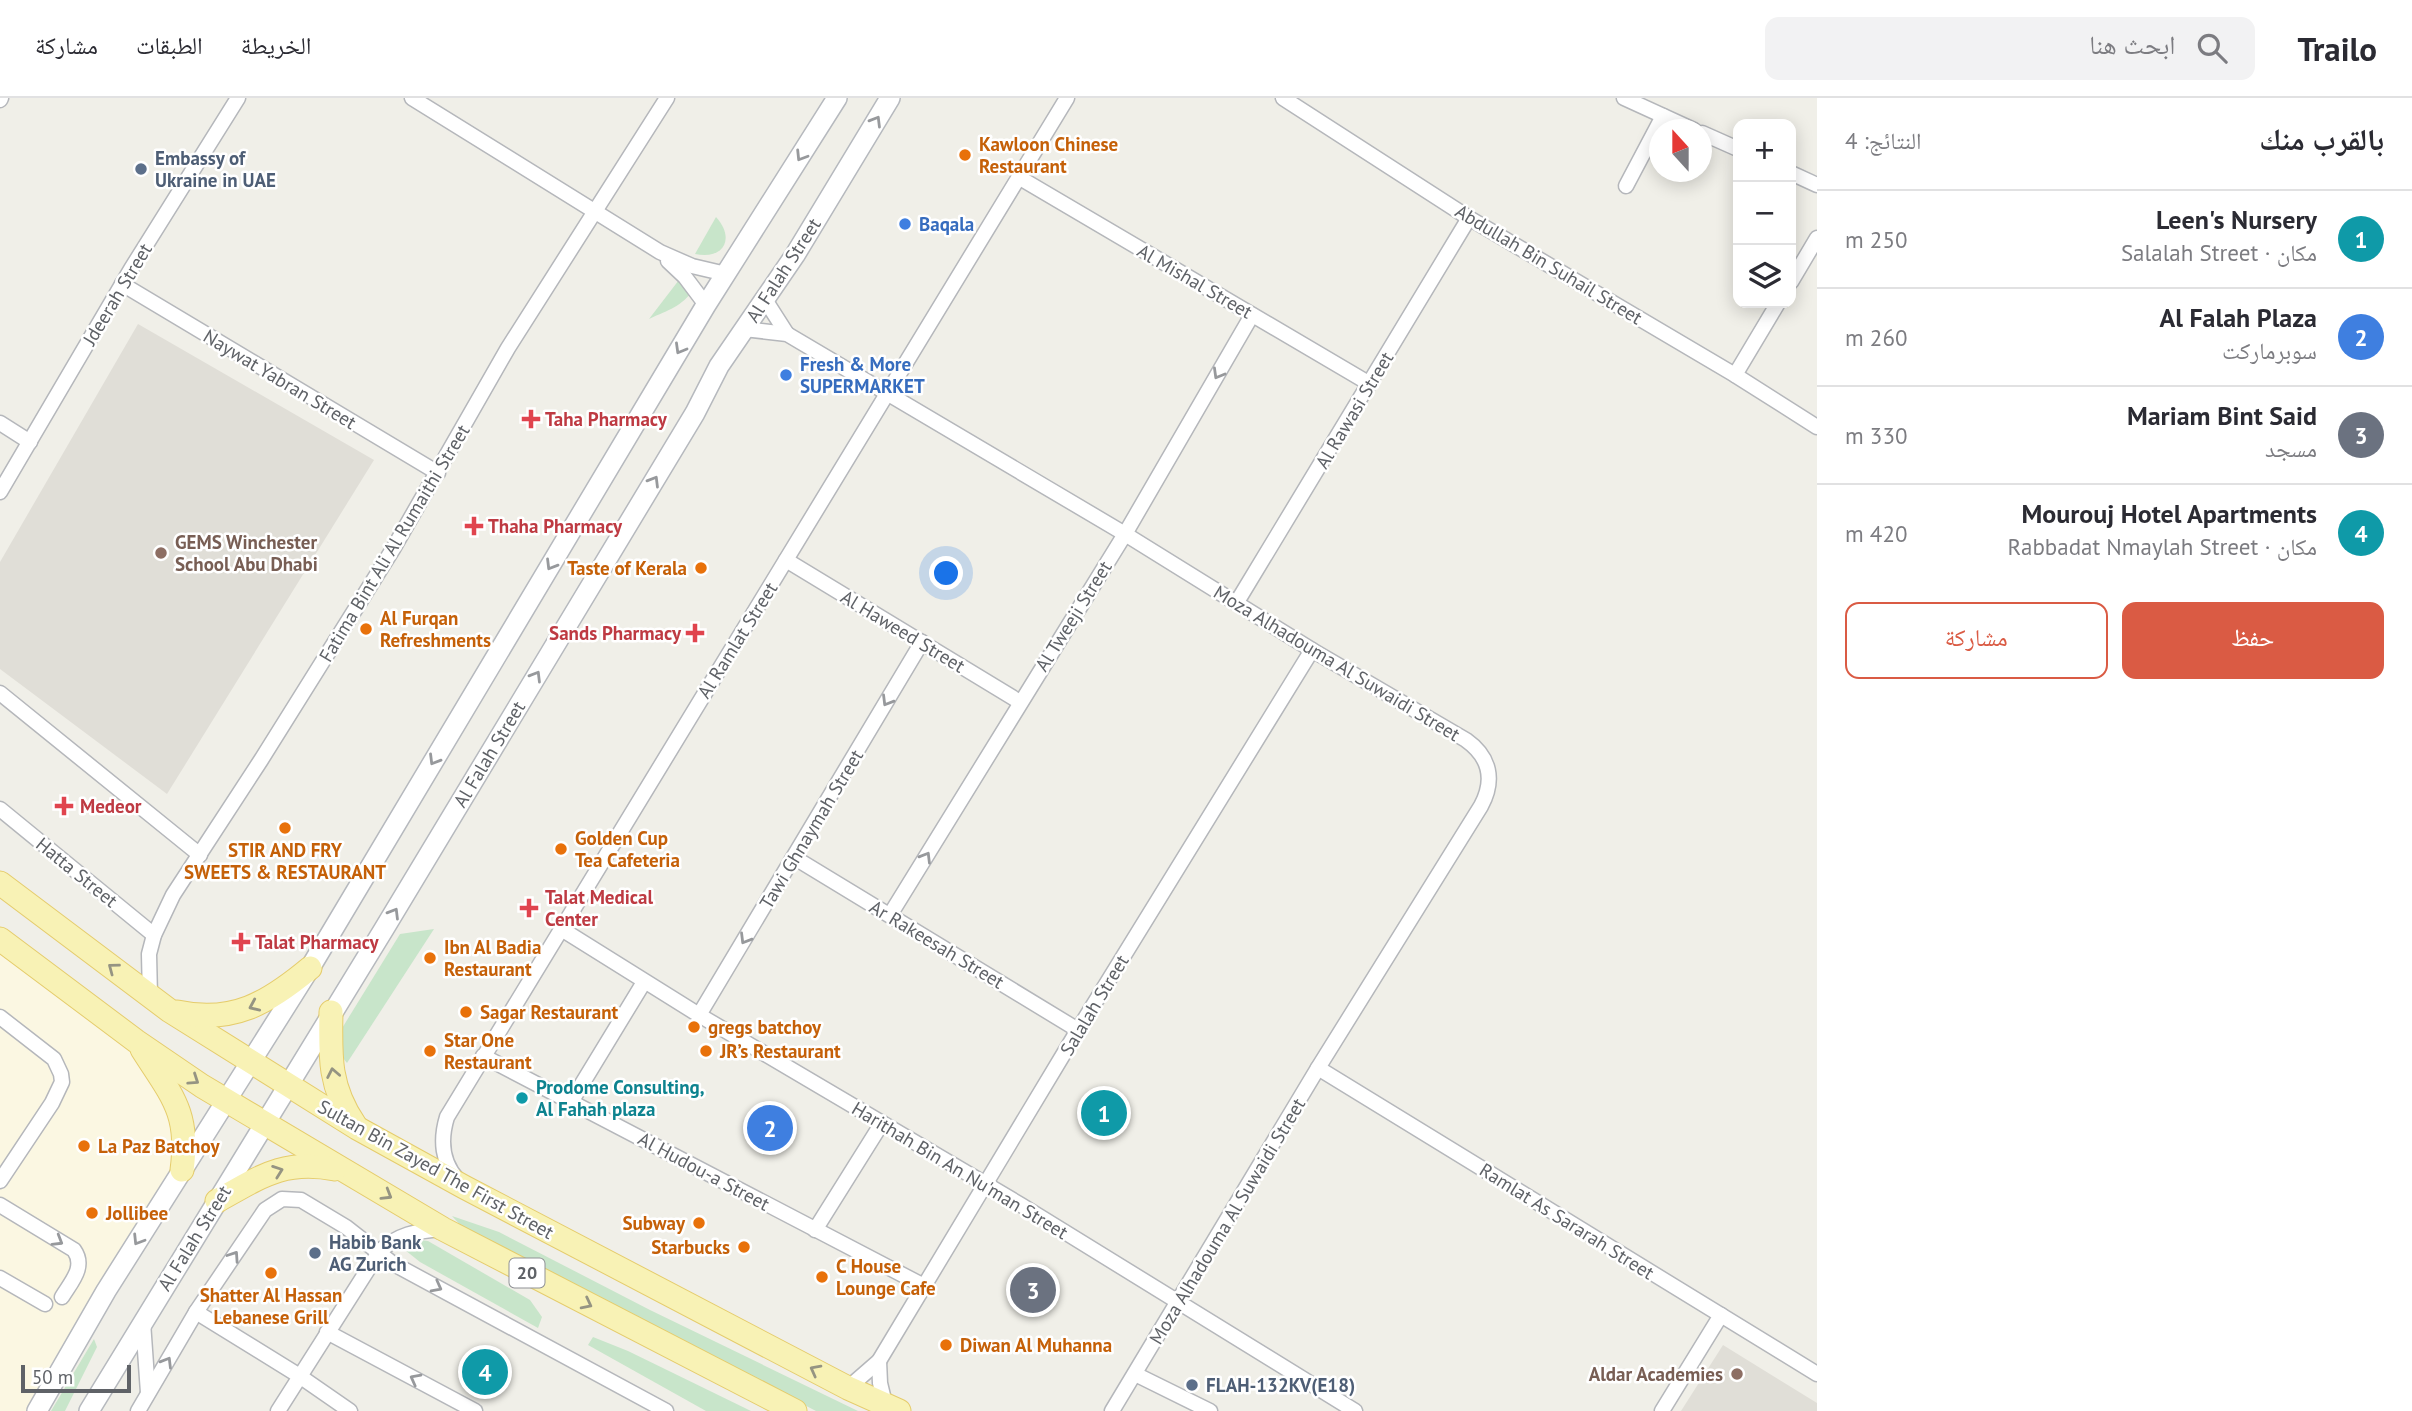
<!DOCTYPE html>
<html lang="ar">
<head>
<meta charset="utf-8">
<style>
  :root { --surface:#fff; --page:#f2f2f3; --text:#2b2b33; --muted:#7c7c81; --line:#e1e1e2; --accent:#da5b44 }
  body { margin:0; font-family:"PT Sans","Noto Naskh Arabic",sans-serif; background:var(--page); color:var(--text); direction:rtl }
  .controls { position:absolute; right:21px; top:21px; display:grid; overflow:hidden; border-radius:14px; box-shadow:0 4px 18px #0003 }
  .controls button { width:63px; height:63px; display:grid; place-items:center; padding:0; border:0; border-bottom:2px solid var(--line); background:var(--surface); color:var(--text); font:35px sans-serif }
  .compass { position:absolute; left:1649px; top:21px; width:63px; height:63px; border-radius:50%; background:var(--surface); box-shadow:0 4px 18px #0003; rotate:339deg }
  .scale { position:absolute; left:21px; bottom:18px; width:110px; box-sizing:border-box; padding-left:7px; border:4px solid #5f6267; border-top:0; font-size:19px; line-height:24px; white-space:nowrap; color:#5f6267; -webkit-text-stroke:5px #fff; paint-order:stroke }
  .you { position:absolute; left:947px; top:476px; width:24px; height:24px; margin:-18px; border:5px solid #fff; border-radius:50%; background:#1a73e8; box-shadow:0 0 0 10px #1a73e833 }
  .badge { display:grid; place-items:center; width:46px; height:46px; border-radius:50%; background:var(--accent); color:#fff; font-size:23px; font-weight:700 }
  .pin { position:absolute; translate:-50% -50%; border:4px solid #fff; box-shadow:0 2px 7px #0006 }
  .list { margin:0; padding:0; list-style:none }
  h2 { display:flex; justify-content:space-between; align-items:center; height:91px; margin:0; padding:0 28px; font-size:30px }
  h2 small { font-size:23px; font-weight:400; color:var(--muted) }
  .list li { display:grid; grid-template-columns:46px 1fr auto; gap:21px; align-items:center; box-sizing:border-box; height:98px; padding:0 28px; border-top:2px solid var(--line) }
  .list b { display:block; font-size:26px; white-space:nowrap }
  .list p { margin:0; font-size:23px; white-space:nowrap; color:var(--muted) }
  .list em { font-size:23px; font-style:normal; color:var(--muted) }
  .actions { display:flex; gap:14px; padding:21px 28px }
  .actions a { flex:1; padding:16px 0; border:2px solid var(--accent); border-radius:14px; text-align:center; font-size:24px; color:var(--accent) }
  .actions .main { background:var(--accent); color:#fff }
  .icon { flex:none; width:38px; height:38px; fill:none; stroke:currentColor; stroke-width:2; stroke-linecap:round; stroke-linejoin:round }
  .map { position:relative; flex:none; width:1817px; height:1313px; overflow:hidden; direction:ltr }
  header { display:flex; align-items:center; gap:42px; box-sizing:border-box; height:98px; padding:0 35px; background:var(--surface); border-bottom:2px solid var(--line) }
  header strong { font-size:33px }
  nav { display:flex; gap:38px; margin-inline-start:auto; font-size:24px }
  .search { width:490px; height:63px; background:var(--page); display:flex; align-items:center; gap:18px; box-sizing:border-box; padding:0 24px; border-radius:14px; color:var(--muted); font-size:26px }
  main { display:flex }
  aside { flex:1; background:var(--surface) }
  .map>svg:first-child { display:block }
</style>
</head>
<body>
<header>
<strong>Trailo</strong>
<div class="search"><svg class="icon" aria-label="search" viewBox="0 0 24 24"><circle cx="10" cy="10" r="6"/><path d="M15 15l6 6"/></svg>ابحث هنا</div>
<nav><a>الخريطة</a><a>الطبقات</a><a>مشاركة</a></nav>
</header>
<main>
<aside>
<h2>بالقرب منك<small>النتائج: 4</small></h2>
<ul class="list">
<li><span class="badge" style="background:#0f9aa8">1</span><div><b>Leen's Nursery</b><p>مكان · Salalah Street</p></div><em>250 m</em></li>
<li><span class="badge" style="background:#3f7fe0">2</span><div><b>Al Falah Plaza</b><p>سوبرماركت</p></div><em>260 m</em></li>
<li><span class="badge" style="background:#6b7280">3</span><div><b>Mariam Bint Said</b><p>مسجد</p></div><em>330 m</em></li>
<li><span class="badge" style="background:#0f9aa8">4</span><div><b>Mourouj Hotel Apartments</b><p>مكان · Rabbadat Nmaylah Street</p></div><em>420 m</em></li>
</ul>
<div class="actions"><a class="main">حفظ</a><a>مشاركة</a></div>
</aside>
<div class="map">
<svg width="1817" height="1313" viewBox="0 0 1817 1313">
  <rect width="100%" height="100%" fill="#f0efe8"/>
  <path fill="#fbf7e2" d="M 0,851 L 138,952 L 166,995 L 179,1062 L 29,1313 L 0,1313 Z"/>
  <g fill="#e0ded7">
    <path d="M 138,226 L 374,362 L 167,696 L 0,571 L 0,464 Z"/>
    <path d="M 1723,1247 L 1817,1305 L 1817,1313 L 1681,1313 Z"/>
  </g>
  <g fill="#c8e5ca">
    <path d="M 716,119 C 736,141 723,162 695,156 Z"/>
    <path d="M 682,178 L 695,190 C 680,210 670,211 649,221 Z"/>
    <path d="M 434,831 L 347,965 L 339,955 L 336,940 L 400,836 Z"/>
    <path d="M 452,1118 L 499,1134 L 650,1212 L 858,1313 L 816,1313 L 463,1130 Z"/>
    <path d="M 412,1141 L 428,1143 L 530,1202 L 542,1219 L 538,1230 L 420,1164 L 405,1152 Z"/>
    <path d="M 593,1239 L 628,1253 L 751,1313 L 706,1313 L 588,1247 Z"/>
    <path d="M 94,1241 L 97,1249 L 65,1313 L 51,1313 Z"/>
  </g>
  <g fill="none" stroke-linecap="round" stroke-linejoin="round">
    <g stroke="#b5b7bb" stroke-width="17">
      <g id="minor">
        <path d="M 412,0 L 660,154 L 692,168 L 726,176"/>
        <path d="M 1283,0 L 1469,120 L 1735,277 L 1817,329"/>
        <path d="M 1624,0 L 1694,32"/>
        <path d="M 0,2 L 1,0"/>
        <path d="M 1702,35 L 1738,51"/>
        <path d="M 1791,75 L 1817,87"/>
        <path d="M 1020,80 L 1370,286"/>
        <path d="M 1626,88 L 1663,18"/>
        <path d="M 668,163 L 685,179 L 706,207"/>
        <path d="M 1791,184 L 1817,140"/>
        <path d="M 122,186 L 438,375"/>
        <path d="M 764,200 L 787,236"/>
        <path d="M 744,231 L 787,236 L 1125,436 L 1312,552 L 1466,642 C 1490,659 1495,682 1481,708 L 1318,970 L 1112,1313"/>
        <path d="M 1735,277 L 1778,205"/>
        <path d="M 0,325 L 30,344"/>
        <path d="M 0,394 L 131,171 L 238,0"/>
        <path d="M 786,462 L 1020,604"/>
        <path d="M 1237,504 L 1469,120"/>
        <path d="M 0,595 L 200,757"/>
        <path d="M 0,711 L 154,837"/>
        <path d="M 795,760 L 1078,932"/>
        <path d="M 890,817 L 1125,436 L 1252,217"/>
        <path d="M 563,832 L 699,917 L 1021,1107 L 1355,1313"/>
        <path d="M 150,899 L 149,856 L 154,837 L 173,797 L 261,662 L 393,451 L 508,250 L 667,0"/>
        <path d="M 699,917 L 922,544"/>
        <path d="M 0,919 L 54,961 L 61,976 L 62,984 L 52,1005 L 0,1083"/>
        <path d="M 483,958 L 924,1188"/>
        <path d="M 1318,970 L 1817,1276"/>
        <path d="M 571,1004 L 644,884"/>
        <path d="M 458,1082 C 442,1065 440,1042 447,1019 L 1067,0"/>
        <path d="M 0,1107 L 74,1152 C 86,1169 71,1184 62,1199"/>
        <path d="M 815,1132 L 882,1025"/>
        <path d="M 0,1180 L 45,1206"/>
        <path d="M 196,1214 L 298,1277 L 350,1313"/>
        <path d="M 143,1224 L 148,1295"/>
        <path d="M 327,1234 L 475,1313"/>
        <path d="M 879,1263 L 880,1285 L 885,1306"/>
        <path d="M 1135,1276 L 1210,1313"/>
        <path d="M 848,1290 L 879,1263 L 1078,932 L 1312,552"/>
        <path d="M 138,1313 L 196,1214 L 265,1112 L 282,1101 L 301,1102 L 346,1129 L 392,1165 L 666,1313"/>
        <path d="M 278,1313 L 379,1154 C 398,1136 416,1133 442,1131"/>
        <path d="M 1662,1313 L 1721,1217"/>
      </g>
    </g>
    <g stroke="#b6b9be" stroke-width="22">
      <g id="secondary">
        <path d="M 37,1313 L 106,1193 L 310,870 L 706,207 L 837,0"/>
        <path d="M 89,1313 L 384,831 L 695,315 L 719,268 L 795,157 L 890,0"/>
      </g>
    </g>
    <g stroke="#e5cc6c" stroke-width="25">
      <g id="primary">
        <path d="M 0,785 L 170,913 L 357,1030 L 464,1089 L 848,1290 L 899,1313"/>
        <path d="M 0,841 L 136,943 L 202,988 L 443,1131 L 795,1313"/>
        <path d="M 177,914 C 233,926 268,905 310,870"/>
        <path d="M 331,914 C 330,959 329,989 355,1027"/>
        <path d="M 142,951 C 171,997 190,1014 182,1072"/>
        <path d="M 217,1103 C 260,1079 284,1061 335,1071"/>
      </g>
    </g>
    <use href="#minor" stroke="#fff" stroke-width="14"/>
    <use href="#secondary" stroke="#fff" stroke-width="19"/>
    <use href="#primary" stroke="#f8f2b5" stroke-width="23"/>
  </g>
  <defs><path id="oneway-chevron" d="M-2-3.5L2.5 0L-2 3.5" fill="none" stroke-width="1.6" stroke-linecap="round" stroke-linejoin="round" transform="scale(1.75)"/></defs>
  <g stroke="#97999c">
    <use href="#oneway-chevron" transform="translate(876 23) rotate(-59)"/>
    <use href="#oneway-chevron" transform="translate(801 58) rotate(122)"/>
    <use href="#oneway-chevron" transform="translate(680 251) rotate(120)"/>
    <use href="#oneway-chevron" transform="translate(1218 276) rotate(120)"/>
    <use href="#oneway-chevron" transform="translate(654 383) rotate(-59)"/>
    <use href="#oneway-chevron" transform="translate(551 467) rotate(121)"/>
    <use href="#oneway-chevron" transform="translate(536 578) rotate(-59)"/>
    <use href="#oneway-chevron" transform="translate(887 603) rotate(121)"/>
    <use href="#oneway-chevron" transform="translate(434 662) rotate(121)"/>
    <use href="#oneway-chevron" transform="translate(926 759) rotate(-59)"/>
    <use href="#oneway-chevron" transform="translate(394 815) rotate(-59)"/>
    <use href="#oneway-chevron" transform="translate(745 841) rotate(121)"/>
    <use href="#oneway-chevron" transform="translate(138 1142) rotate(122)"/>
    <use href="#oneway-chevron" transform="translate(58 1143) rotate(31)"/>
    <use href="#oneway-chevron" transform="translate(234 1158) rotate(-56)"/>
    <use href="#oneway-chevron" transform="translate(437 1189) rotate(28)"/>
    <use href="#oneway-chevron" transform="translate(167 1264) rotate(-59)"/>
    <use href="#oneway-chevron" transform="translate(415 1281) rotate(-152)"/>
  </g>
  <g stroke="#959482">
    <use href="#oneway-chevron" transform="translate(113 870) rotate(-143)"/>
    <use href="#oneway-chevron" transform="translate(254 908) rotate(156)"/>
    <use href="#oneway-chevron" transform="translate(333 975) rotate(-101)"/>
    <use href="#oneway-chevron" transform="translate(194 982) rotate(34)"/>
    <use href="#oneway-chevron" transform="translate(278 1073) rotate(-20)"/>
    <use href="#oneway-chevron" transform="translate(387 1097) rotate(31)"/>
    <use href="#oneway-chevron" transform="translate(587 1206) rotate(27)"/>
    <use href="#oneway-chevron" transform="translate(815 1272) rotate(-152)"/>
  </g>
  <g fill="#e8710a" stroke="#fff" stroke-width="2.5">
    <circle cx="965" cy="57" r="7"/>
    <circle cx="701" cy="470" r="7"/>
    <circle cx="366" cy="531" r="7"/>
    <circle cx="285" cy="730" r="7"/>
    <circle cx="561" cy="751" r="7"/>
    <circle cx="430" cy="860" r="7"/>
    <circle cx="466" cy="914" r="7"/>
    <circle cx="694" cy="929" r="7"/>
    <circle cx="430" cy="953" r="7"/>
    <circle cx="706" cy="953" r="7"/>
    <circle cx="84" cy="1048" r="7"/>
    <circle cx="92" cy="1115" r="7"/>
    <circle cx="699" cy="1125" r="7"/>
    <circle cx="744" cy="1149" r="7"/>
    <circle cx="271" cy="1175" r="7"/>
    <circle cx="822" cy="1179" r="7"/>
    <circle cx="946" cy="1247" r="7"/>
  </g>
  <g fill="#5c6f8a" stroke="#fff" stroke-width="2.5">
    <circle cx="141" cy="71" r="7"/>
    <circle cx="315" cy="1155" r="7"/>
    <circle cx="1192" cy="1287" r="7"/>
  </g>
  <g fill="#3f7fe0" stroke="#fff" stroke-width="2.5">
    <circle cx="905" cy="126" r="7"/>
    <circle cx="786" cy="277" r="7"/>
  </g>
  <g fill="#e0444e" stroke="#fff" stroke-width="2.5">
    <path d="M527.5 310.5h7v7h7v7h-7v7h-7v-7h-7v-7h7z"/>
    <path d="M470.5 417.5h7v7h7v7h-7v7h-7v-7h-7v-7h7z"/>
    <path d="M691.5 524.5h7v7h7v7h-7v7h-7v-7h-7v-7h7z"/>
    <path d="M60.5 697.5h7v7h7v7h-7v7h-7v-7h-7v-7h7z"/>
    <path d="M525.5 799.5h7v7h7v7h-7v7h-7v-7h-7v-7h7z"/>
    <path d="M237.5 833.5h7v7h7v7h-7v7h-7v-7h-7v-7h7z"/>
  </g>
  <g fill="#8d6e63" stroke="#fff" stroke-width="2.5">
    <circle cx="161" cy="455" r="7"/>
    <circle cx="1737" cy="1276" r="7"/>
  </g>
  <circle fill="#0f9aa8" stroke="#fff" stroke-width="2.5" cx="522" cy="1000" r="7"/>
  <g text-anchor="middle" stroke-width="5" stroke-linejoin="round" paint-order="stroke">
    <rect fill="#fff" stroke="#8f9195" stroke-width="2" x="509.5" y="1160.5" width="35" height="29" rx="5"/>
    <g font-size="18" font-weight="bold" fill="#5f6267">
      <text x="527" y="1181">20</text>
    </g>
    <g font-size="19" font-weight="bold" fill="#c56008" stroke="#fff" text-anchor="start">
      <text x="979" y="53">Kawloon Chinese<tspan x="979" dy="22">Restaurant</tspan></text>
      <text x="687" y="477" text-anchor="end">Taste of Kerala</text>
      <text x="380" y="527">Al Furqan<tspan x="380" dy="22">Refreshments</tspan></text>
      <text x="575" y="747">Golden Cup<tspan x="575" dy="22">Tea Cafeteria</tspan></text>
      <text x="285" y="759" text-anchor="middle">STIR AND FRY<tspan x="285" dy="22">SWEETS &amp; RESTAURANT</tspan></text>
      <text x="444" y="856">Ibn Al Badia<tspan x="444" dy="22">Restaurant</tspan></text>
      <text x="480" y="921">Sagar Restaurant</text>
      <text x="708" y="936">gregs batchoy</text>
      <text x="444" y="949">Star One<tspan x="444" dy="22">Restaurant</tspan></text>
      <text x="720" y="960">JR’s Restaurant</text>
      <text x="98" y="1055">La Paz Batchoy</text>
      <text x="106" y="1122">Jollibee</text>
      <text x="685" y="1132" text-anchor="end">Subway</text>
      <text x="730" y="1156" text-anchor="end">Starbucks</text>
      <text x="836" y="1175">C House<tspan x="836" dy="22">Lounge Cafe</tspan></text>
      <text x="271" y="1204" text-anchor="middle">Shatter Al Hassan<tspan x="271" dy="22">Lebanese Grill</tspan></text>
      <text x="960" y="1254">Diwan Al Muhanna</text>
    </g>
    <g font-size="19" font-weight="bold" fill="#4e5e75" stroke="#fff" text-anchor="start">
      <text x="155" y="67">Embassy of<tspan x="155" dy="22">Ukraine in UAE</tspan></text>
      <text x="329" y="1151">Habib Bank<tspan x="329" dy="22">AG Zurich</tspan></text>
      <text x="1206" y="1294">FLAH-132KV(E18)</text>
    </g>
    <g font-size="19" font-weight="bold" fill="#366cbe" stroke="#fff" text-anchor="start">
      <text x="919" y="133">Baqala</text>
      <text x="800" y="273">Fresh &amp; More<tspan x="800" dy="22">SUPERMARKET</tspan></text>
    </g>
    <g font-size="19" fill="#5f6267" stroke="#fff">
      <text transform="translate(1549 166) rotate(31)" y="7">Abdullah Bin Suhail Street</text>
      <text transform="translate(783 172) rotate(-57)" y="7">Al Falah Street</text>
      <text transform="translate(1195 183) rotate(30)" y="7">Al Mishal Street</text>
      <text transform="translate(117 196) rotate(-59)" y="7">Jdeerah Street</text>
      <text transform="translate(280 281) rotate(31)" y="7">Naywat Yabran Street</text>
      <text transform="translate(1354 312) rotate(-59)" y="7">Al Rawasi Street</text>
      <text transform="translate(394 445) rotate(-59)" y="7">Fatima Bint Ali Al Rumaithi Street</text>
      <text transform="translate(1073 518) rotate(-58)" y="7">Al Tweeji Street</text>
      <text transform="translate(903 533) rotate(31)" y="7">Al Haweed Street</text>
      <text transform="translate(737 542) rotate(-58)" y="7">Al Ramlat Street</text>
      <text transform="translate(1337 565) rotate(31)" y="7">Moza Alhadouma Al Suwaidi Street</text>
      <text transform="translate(489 656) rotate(-59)" y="7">Al Falah Street</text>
      <text transform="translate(811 731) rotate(-59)" y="7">Tawi Ghnaymah Street</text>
      <text transform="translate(77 774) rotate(39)" y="7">Hatta Street</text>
      <text transform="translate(937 846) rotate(31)" y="7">Ar Rakeesah Street</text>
      <text transform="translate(1094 907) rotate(-59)" y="7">Salalah Street</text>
      <text transform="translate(436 1071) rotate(29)" y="7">Sultan Bin Zayed The First Street</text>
      <text transform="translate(960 1072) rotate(31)" y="7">Harithah Bin An Nu'man Street</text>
      <text transform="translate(704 1073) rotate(28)" y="7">Al Hudou-a Street</text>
      <text transform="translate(1227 1123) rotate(-59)" y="7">Moza Alhadouma Al Suwaidi Street</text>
      <text transform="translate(1567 1123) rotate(32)" y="7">Ramlat As Sararah Street</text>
      <text transform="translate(194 1140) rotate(-58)" y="7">Al Falah Street</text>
    </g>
    <g font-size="19" font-weight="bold" fill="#be3a42" stroke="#fff" text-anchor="start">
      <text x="545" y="328">Taha Pharmacy</text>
      <text x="488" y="435">Thaha Pharmacy</text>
      <text x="681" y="542" text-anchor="end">Sands Pharmacy</text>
      <text x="80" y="715">Medeor</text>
      <text x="545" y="806">Talat Medical<tspan x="545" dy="22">Center</tspan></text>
      <text x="255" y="851">Talat Pharmacy</text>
    </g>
    <g font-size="19" font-weight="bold" fill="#785e54" stroke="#fff" text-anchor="start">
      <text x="175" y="451">GEMS Winchester<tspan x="175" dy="22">School Abu Dhabi</tspan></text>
      <text x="1723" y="1283" text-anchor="end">Aldar Academies</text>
    </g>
    <g font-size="19" font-weight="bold" fill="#0d838f" stroke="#fff" text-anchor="start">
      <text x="536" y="996">Prodome Consulting,<tspan x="536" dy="22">Al Fahah plaza</tspan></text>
    </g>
  </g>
</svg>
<div class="controls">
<button>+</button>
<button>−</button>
<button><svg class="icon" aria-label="layers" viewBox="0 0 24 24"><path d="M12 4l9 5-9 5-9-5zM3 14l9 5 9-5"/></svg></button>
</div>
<svg class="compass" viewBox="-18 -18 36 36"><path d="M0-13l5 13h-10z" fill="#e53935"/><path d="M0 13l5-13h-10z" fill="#7c7c81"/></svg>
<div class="scale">50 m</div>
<div class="you"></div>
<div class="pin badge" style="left:1104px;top:1015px;background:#0f9aa8">1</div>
<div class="pin badge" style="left:770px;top:1030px;background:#3f7fe0">2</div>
<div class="pin badge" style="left:1033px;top:1192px;background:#6b7280">3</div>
<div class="pin badge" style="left:485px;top:1274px;background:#0f9aa8">4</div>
</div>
</main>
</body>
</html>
